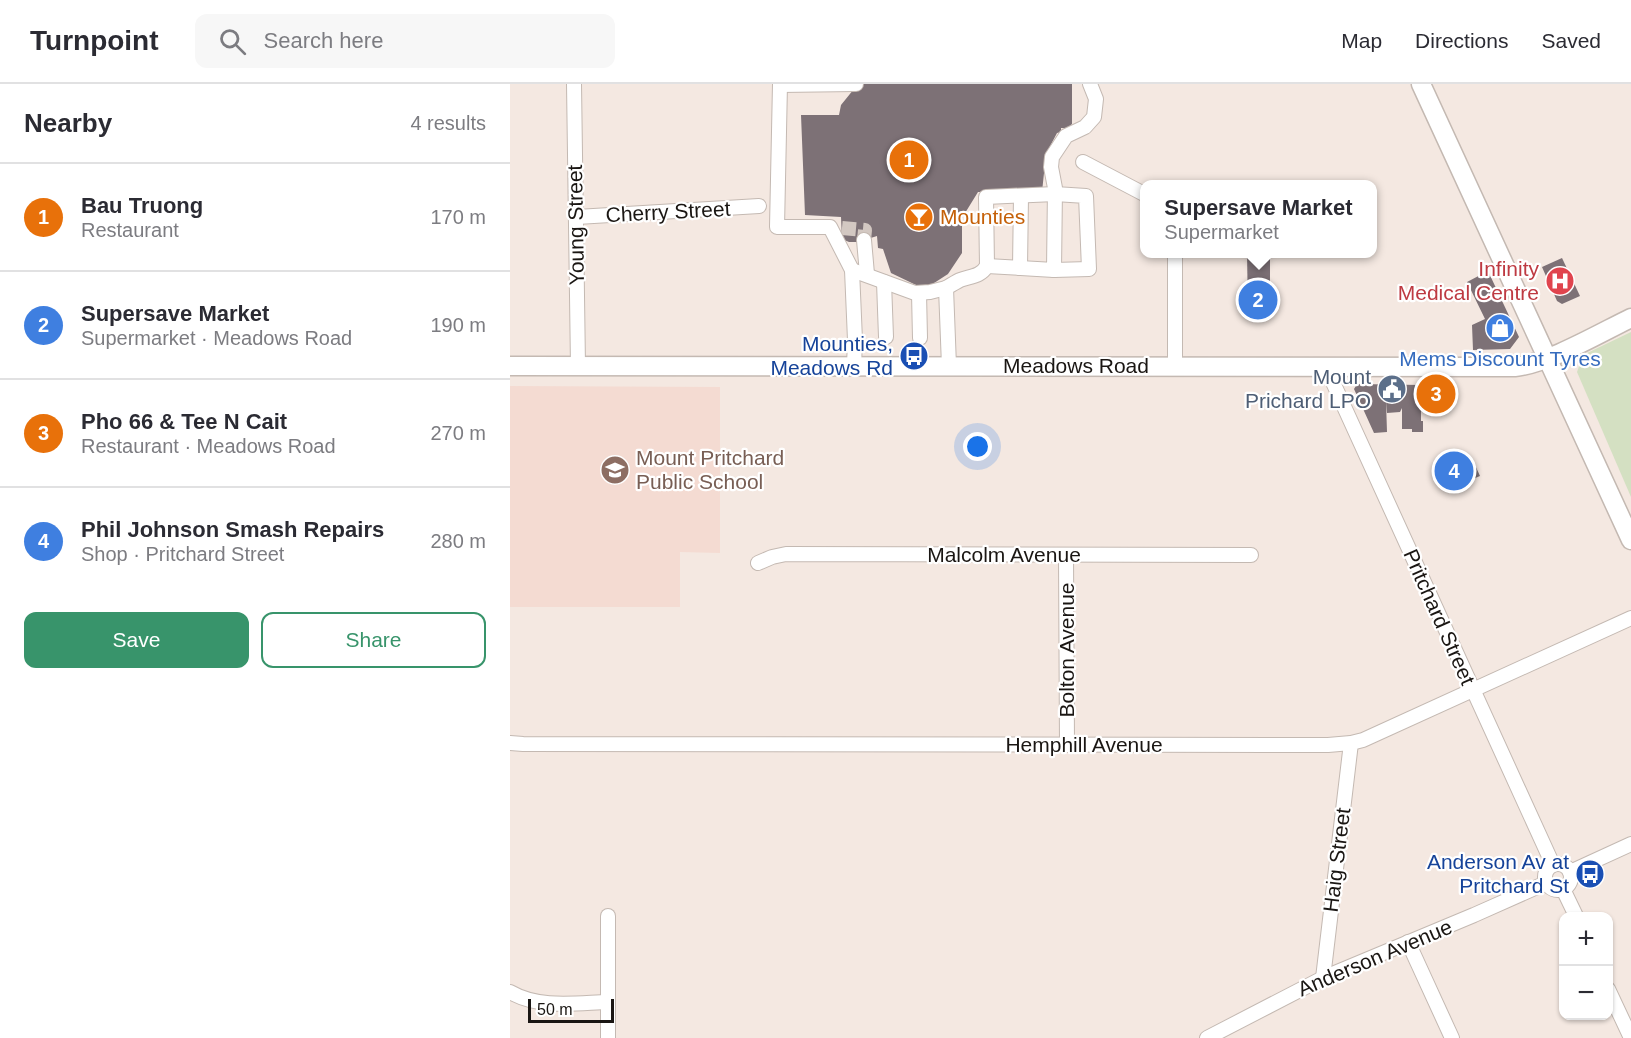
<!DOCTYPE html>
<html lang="en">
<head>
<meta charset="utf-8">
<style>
  :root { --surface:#fff; --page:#f7f7f7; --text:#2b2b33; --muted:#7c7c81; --line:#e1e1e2; --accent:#38946b }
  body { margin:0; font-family:Arial,sans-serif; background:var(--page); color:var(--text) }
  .controls { position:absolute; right:18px; bottom:18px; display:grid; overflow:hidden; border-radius:12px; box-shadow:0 2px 4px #0004 }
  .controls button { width:54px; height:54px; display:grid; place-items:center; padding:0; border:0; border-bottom:2px solid var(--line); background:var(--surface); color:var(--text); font:30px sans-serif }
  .scale { position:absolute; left:18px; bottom:15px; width:86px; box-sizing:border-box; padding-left:6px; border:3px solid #1a1613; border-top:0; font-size:16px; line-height:21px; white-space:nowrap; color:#1a1613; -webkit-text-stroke:4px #fff; paint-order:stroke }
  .you { position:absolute; left:468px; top:363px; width:21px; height:21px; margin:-15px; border:4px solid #fff; border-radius:50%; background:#1a73e8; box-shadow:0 0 0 9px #1a73e833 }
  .badge { display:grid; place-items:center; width:39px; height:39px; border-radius:50%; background:var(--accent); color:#fff; font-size:20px; font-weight:700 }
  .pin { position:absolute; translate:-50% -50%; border:3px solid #fff; box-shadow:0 2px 6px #0006 }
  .popup { position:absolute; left:630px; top:96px; width:237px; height:78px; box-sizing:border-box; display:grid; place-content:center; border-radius:12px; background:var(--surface); filter:drop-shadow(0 2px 4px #0005); font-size:20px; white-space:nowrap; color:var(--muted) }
  .popup b { font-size:22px; color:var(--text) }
  .popup::after { content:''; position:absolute; left:50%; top:100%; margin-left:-12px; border:12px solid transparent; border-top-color:var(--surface) }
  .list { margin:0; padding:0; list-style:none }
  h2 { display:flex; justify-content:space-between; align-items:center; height:78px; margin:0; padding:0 24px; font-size:26px }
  h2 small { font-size:20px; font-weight:400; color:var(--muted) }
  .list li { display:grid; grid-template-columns:39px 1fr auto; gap:18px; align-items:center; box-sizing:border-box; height:108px; padding:0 24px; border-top:2px solid var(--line) }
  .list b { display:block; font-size:22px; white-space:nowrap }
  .list p { margin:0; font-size:20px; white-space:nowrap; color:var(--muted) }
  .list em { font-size:20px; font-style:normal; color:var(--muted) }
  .actions { display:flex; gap:12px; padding:18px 24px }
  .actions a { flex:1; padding:14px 0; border:2px solid var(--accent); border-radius:12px; text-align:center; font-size:21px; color:var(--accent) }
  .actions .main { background:var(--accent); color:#fff }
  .icon { flex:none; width:33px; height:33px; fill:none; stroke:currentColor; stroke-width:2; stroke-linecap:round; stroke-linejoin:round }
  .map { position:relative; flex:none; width:1121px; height:954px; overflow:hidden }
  header { display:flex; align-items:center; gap:36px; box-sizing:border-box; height:84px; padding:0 30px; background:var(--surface); border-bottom:2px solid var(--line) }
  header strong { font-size:28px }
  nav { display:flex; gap:33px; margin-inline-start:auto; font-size:21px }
  .search { width:420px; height:54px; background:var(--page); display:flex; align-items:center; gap:15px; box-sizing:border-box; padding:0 21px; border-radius:12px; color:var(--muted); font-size:22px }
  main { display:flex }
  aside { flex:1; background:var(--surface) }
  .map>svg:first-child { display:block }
</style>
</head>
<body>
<header>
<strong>Turnpoint</strong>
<div class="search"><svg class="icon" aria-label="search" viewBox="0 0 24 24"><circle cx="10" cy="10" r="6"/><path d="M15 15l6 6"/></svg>Search here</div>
<nav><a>Map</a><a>Directions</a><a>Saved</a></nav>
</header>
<main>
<aside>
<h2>Nearby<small>4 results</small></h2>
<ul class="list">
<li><span class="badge" style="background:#e8710a">1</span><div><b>Bau Truong</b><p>Restaurant</p></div><em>170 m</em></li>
<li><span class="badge" style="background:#3f7fe0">2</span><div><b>Supersave Market</b><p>Supermarket · Meadows Road</p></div><em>190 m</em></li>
<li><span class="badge" style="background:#e8710a">3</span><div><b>Pho 66 &amp; Tee N Cait</b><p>Restaurant · Meadows Road</p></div><em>270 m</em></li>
<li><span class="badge" style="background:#3f7fe0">4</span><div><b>Phil Johnson Smash Repairs</b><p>Shop · Pritchard Street</p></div><em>280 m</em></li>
</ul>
<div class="actions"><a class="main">Save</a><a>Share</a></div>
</aside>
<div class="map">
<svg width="1121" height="954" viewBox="0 0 1121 954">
  <rect width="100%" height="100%" fill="#f4e8e1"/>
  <path fill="#f4dbd2" d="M 0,302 L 210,303 L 210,469 L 170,468 L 170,523 L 0,523 Z"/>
  <path fill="#d4e0c2" d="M 1121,248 L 1121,413 L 1067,288 L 1073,271 Z"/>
  <g fill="#7d7176">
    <path d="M 348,0 L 562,0 L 562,40 L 558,44 L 551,44 L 551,48 L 547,49 L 536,70 L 532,108 L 468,108 L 452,134 L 452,169 L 438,190 L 421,201 L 406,201 L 381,189 L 373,165 L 368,164 L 367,152 L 348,158 L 339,158 L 332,155 L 331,133 L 295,131 L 291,31 L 329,31 L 331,21 Z"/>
    <path d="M 737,170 L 760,170 L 760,226 L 738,227 Z"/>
    <path d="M 1052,174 L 1070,212 L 1052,220 L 1047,217 L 1032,183 Z"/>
    <path d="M 978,187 L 1009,253 L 1000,265 L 963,266 L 962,241 L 975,235 L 957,198 Z"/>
    <path d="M 847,300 L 911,301 L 911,337 L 913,337 L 913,348 L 902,348 L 902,345 L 892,345 L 892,324 L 890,328 L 877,329 L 876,317 L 877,348 L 864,349 L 844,305 Z"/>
    <path d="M 916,300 L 938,300 L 942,312 L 932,312 L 932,328 L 916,328 Z"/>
    <path d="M 947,372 L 954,386 L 965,381 L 970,392 L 939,405 L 928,381 Z"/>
  </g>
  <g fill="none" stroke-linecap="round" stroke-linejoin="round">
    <path stroke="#d3c8c2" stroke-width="14" stroke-dasharray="14 7" stroke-linecap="butt" d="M 332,144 L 355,146 L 354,156"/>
    <g stroke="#c4b9b2" stroke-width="16">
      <g id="minor">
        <path d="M 64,0 L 68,282"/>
        <path d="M 270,0 L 267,143 L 320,143 L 342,186 L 345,256 L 344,282"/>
        <path d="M 270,1 L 346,0"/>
        <path d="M 573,78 L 634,110"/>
        <path d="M 67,133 L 249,122"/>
        <path d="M 354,156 L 357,190"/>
        <path d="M 665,170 L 665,283"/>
        <path d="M 477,182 L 476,113 L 545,110 L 576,112 L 579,185 L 544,186"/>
        <path d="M 510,184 L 511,112"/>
        <path d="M 342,186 L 405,209 L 420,208 L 436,204"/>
        <path d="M 374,198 L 376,253"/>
        <path d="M 409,209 L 410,254"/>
        <path d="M 439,282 L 436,204 C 441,201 446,198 450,196 C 461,192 470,193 477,182 L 544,186 L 545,104 L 541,83 L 542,73 L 556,52 L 575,43 L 584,33 L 586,15 L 580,0"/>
        <path d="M 816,283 L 1043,781"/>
        <path d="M 556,471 L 557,661"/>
        <path d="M 248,479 L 262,473 L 276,470 L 741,471"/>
        <path d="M 0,659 L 13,660 L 818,661 L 841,659 L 853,656 L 1121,534"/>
        <circle cx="1048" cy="793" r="13"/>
        <path d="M 1060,788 L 1121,760"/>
        <path d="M 1053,805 L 1066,832"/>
        <path d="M 898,858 L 942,954"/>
        <path d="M 813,894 L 841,659"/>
        <path d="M 1098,905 L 1121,954"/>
        <path d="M 0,908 C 29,925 66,919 98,918"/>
        <path d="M 98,954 L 98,832"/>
        <path d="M 697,954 L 813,894 L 964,831 L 1036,799"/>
      </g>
    </g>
    <g stroke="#c4b9b2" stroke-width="21">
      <g id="major">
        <path d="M 911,0 L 1121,456"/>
        <path d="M 0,282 L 1005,283 C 1037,280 1090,249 1121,234"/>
      </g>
    </g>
    <use href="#minor" stroke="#fff" stroke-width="14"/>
    <use href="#major" stroke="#fff" stroke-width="18"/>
  </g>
  <defs>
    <g id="bar-disc" transform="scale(1.5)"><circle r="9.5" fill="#e8710a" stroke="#fff"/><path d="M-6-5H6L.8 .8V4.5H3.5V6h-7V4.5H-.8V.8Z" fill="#fff"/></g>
    <g id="hospital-disc" transform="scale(1.5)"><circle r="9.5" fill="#e0444e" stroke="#fff"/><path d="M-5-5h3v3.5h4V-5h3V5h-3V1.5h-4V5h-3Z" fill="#fff"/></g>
    <g id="shop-disc" transform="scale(1.5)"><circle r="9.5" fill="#3f7fe0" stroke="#fff"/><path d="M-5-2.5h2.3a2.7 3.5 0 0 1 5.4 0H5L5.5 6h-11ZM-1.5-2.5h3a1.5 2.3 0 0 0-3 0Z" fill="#fff"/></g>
    <g id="bus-disc" transform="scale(1.5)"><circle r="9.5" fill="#1a4fb4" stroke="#fff"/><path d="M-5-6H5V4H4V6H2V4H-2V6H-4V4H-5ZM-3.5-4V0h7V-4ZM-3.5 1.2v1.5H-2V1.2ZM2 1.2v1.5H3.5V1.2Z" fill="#fff"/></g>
    <g id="civic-disc" transform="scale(1.5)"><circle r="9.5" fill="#5c6f8a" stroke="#fff"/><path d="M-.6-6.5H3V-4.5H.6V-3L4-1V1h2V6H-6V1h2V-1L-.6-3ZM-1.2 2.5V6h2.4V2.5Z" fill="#fff"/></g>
    <g id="school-disc" transform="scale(1.5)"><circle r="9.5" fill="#8d6e63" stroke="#fff"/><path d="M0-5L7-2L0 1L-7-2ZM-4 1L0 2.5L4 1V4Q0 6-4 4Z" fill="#fff"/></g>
  </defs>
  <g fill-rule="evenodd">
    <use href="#bar-disc" x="409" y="133"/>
    <use href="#hospital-disc" x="1050" y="197"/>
    <use href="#shop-disc" x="990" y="244"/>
    <use href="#bus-disc" x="404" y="272"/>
    <use href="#civic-disc" x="882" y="305"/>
    <use href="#school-disc" x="105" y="386"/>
    <use href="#bus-disc" x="1080" y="790"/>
  </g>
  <g text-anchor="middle" stroke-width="4.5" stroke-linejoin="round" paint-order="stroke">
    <g font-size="21" fill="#1a1613" stroke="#fff">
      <text transform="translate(158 128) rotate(-3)" y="7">Cherry Street</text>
      <text transform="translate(66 141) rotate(-91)" y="7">Young Street</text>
      <text x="566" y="289">Meadows Road</text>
      <text x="494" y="478">Malcolm Avenue</text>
      <text transform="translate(929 533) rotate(66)" y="7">Pritchard Street</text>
      <text transform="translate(557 566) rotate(-90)" y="7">Bolton Avenue</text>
      <text x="574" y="668">Hemphill Avenue</text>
      <text transform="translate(827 776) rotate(-83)" y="7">Haig Street</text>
      <text transform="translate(865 874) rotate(-23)" y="7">Anderson Avenue</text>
    </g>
    <g font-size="21" fill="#c56008" stroke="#fff" text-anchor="start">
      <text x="430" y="140">Mounties</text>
    </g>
    <g font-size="21" fill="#be3a42" stroke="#fff" text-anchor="end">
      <text x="1029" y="192">Infinity<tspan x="1029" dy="24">Medical Centre</tspan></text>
    </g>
    <g font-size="21" fill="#164399" stroke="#fff" text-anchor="end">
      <text x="383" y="267">Mounties,<tspan x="383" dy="24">Meadows Rd</tspan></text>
      <text x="1059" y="785">Anderson Av at<tspan x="1059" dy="24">Pritchard St</tspan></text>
    </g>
    <g font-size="21" fill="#366cbe" stroke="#fff">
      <text x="990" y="282">Mems Discount Tyres</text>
    </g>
    <g font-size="21" fill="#4e5e75" stroke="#fff" text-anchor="end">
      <text x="861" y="300">Mount<tspan x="861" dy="24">Prichard LPO</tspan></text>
    </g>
    <g font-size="21" fill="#785e54" stroke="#fff" text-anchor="start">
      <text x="126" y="381">Mount Pritchard<tspan x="126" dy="24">Public School</tspan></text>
    </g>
  </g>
</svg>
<div class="controls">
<button>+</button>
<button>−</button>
</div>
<div class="scale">50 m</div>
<div class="you"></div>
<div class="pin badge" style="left:399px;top:76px;background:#e8710a">1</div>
<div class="pin badge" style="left:748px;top:216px;background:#3f7fe0">2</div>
<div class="popup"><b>Supersave Market</b>Supermarket</div>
<div class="pin badge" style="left:926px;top:310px;background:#e8710a">3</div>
<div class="pin badge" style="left:944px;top:387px;background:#3f7fe0">4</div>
</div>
</main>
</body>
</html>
